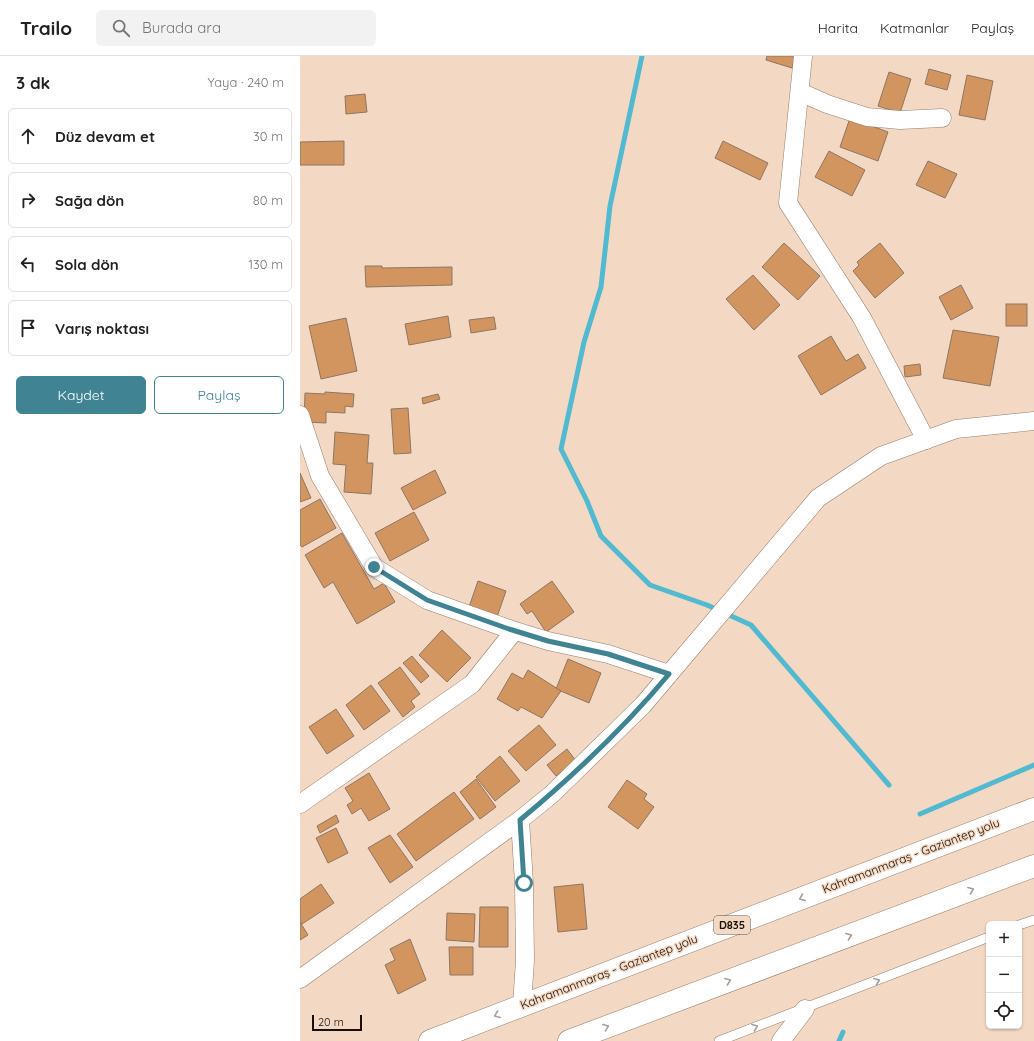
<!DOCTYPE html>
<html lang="tr">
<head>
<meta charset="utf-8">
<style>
  :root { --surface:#fff; --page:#f2f2f2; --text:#222; --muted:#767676; --line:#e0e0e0; --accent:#408493 }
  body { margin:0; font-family:Quicksand,sans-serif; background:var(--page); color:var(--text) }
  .controls { position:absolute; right:12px; bottom:12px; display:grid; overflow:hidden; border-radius:6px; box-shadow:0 1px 3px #0004 }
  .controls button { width:36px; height:36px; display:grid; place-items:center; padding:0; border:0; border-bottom:1px solid var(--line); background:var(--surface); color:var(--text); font:20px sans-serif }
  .scale { position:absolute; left:12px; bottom:10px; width:50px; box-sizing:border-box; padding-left:4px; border:2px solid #170f08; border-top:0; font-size:11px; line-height:14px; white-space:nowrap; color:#170f08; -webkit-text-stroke:3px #f3d9c4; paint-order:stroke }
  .stop { position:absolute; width:12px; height:12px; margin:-9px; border:3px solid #408493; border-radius:50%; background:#fff }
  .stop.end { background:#408493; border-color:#fff; box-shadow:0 1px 4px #0008 }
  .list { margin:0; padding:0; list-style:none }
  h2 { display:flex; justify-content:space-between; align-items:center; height:52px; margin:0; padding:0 16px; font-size:17px }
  h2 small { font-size:13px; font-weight:400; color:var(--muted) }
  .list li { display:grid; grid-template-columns:26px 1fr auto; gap:12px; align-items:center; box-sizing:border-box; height:56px; margin:0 8px 8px; padding:0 8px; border:1px solid var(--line); border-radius:6px }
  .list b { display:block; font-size:15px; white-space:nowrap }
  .list em { font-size:13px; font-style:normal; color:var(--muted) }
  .actions { display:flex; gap:8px; padding:12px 16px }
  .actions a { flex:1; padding:9px 0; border:1px solid var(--accent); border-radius:6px; text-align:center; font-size:14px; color:var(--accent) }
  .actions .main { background:var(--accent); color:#fff }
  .icon { flex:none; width:22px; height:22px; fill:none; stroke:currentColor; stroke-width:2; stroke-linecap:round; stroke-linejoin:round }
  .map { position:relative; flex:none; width:734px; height:985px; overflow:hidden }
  header { display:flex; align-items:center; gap:24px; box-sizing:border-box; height:56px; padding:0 20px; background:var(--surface); border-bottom:1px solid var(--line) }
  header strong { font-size:19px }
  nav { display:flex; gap:22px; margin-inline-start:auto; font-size:14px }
  .search { width:280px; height:36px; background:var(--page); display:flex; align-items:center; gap:10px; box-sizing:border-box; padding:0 14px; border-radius:6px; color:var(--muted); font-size:15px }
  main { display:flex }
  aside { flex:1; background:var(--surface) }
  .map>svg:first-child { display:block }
</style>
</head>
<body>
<header>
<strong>Trailo</strong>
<div class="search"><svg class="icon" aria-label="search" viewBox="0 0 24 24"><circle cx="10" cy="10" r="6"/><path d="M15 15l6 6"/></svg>Burada ara</div>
<nav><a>Harita</a><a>Katmanlar</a><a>Paylaş</a></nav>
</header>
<main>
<aside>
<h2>3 dk<small>Yaya · 240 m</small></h2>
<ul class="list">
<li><svg class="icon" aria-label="ahead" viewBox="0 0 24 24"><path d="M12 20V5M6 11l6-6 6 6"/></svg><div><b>Düz devam et</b></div><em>30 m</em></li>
<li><svg class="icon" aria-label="right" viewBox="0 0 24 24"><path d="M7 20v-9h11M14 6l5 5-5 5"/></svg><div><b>Sağa dön</b></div><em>80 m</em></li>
<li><svg class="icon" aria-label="left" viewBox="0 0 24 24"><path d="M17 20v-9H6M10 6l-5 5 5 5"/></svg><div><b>Sola dön</b></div><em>130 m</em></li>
<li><svg class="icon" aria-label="arrive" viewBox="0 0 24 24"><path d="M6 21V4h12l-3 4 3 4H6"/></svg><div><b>Varış noktası</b></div></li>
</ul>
<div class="actions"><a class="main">Kaydet</a><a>Paylaş</a></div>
</aside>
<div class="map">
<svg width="734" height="985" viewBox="0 0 734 985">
  <rect width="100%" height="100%" fill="#f3d9c4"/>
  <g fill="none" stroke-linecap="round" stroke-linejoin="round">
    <g stroke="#51bad1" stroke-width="5">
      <path d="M 342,0 L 310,150 L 301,231 L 284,286 L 261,393 L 287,445 L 301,480 L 350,529 L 407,549 L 451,569 L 589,729"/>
      <path d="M 620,758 L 734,709"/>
      <path d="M 539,985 L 543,976"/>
    </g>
  </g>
  <g fill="#d29560" stroke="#8d7663">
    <path d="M 467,0 L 495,0 L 492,12 L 466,4 Z"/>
    <path d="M 629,13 L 651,19 L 647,34 L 625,28 Z"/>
    <path d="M 589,16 L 611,23 L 600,57 L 578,50 Z"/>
    <path d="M 667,19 L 693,25 L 685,64 L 659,59 Z"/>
    <path d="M 65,38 L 67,56 L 46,58 L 45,40 Z"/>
    <path d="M 550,62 L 588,76 L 578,105 L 540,91 Z"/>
    <path d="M 44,85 L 44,109 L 0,109 L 0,86 Z"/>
    <path d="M 423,85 L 468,107 L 460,124 L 415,102 Z"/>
    <path d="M 529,95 L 565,114 L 552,140 L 515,121 Z"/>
    <path d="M 628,105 L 657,118 L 645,142 L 616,129 Z"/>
    <path d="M 484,187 L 520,220 L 498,244 L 462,211 Z"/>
    <path d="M 580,187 L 604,217 L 575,242 L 553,215 L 559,209 L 557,206 Z"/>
    <path d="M 65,210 L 82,210 L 82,212 L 152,211 L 152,229 L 66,231 Z"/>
    <path d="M 453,219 L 480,249 L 454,274 L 426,243 Z"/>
    <path d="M 661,229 L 673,252 L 651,264 L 639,241 Z"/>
    <rect x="706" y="248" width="21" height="22"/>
    <path d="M 148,260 L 151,281 L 109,289 L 105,268 Z"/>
    <path d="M 194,261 L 196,273 L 171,277 L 169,264 Z"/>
    <path d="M 46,262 L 57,315 L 21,323 L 9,270 Z"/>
    <path d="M 653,274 L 699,281 L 690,330 L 643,322 Z"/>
    <path d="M 531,280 L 546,305 L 558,298 L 566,312 L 521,339 L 498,300 Z"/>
    <path d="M 620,308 L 621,319 L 605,321 L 604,310 Z"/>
    <path d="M 25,336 L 54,338 L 53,351 L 45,350 L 45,357 L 26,356 L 26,367 L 4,366 L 5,337 L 25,338 Z"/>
    <path d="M 138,338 L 140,343 L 123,348 L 122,342 Z"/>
    <path d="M 108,352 L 111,397 L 94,398 L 91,353 Z"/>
    <path d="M 35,376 L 69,379 L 67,407 L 73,407 L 71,438 L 44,436 L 46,409 L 33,408 Z"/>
    <path d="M 135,414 L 146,437 L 113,454 L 101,432 Z"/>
    <path d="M 0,417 L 11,442 L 0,446 Z"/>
    <path d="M 20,443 L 36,472 L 2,491 L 0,489 L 0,454 Z"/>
    <path d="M 114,456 L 129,484 L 90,505 L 75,477 Z"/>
    <path d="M 42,477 L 74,533 L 84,527 L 95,546 L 57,568 L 33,526 L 24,532 L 5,499 Z"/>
    <path d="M 178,525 L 206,535 L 197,561 L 169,551 Z"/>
    <path d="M 252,525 L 274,556 L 246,576 L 232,555 L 227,558 L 220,548 Z"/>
    <path d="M 142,574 L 171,602 L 147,626 L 119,599 Z"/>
    <path d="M 112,600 L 129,620 L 121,627 L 103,607 Z"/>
    <path d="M 268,603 L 301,617 L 289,647 L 256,633 Z"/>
    <path d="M 100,611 L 120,638 L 111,645 L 115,651 L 103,661 L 78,627 Z"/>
    <path d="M 228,614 L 261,635 L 242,662 L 221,651 L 218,655 L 197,643 L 212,617 L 223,623 Z"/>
    <path d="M 71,629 L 90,655 L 64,674 L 46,649 Z"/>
    <path d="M 36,653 L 54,680 L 27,698 L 9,671 Z"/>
    <path d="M 239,669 L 256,689 L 226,715 L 208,695 Z"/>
    <path d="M 267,693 L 276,705 L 256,720 L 247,709 Z"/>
    <path d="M 200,700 L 220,725 L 195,745 L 176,721 Z"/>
    <path d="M 69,717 L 90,753 L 69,765 L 61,752 L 52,758 L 47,749 L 53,745 L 45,732 Z"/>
    <path d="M 176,723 L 196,751 L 180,763 L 160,736 Z"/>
    <path d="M 327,724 L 347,738 L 344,743 L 354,751 L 338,773 L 308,751 Z"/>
    <path d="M 154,736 L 174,763 L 116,805 L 97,778 Z"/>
    <path d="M 36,759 L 39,766 L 20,777 L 17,770 Z"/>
    <path d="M 36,772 L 48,797 L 28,807 L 16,782 Z"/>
    <path d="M 90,779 L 113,811 L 90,827 L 68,792 Z"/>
    <path d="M 21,828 L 34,847 L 2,868 L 0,866 L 0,843 Z"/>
    <path d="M 283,828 L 287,873 L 258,876 L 254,831 Z"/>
    <path d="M 180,851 L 208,851 L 208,891 L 179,891 Z"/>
    <path d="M 147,857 L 175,858 L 174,886 L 146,884 Z"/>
    <path d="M 0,866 L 8,879 L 0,884 Z"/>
    <path d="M 110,883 L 126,924 L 98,938 L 85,909 L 95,904 L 90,893 Z"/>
    <path d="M 149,891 L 173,891 L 173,919 L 150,919 Z"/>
  </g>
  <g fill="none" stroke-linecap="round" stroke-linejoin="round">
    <g stroke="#957e6b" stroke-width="10">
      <g id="lane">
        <path d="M 719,869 L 734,864"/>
        <path d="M 419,985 L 689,881"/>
      </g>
    </g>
    <g stroke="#957e6b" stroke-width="19">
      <g id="street">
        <path d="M 503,0 L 488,147 L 562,262 L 626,384"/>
        <path d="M 500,36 L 527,48 L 567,61 L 600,64 L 642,62"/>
        <path d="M 0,359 L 20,420 L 74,511 L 127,544 L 209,573 L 248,585 L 308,598 L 369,618"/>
        <path d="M 0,748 L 172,628 L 211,579 L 209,573"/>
        <path d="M 220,764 L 224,827 L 225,904 L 222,950"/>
        <path d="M 0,923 L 220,764 L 252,738 L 343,649 L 518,442 L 581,400 L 656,373 L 734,365"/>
        <path d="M 481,985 L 505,953"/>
      </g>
    </g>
    <g stroke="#957e6b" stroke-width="23">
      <g id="highway">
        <path d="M 130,985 L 734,753"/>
        <path d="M 269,985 L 734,810"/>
      </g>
    </g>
    <use href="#lane" stroke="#fff" stroke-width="9"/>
    <use href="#street" stroke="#fff" stroke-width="18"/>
    <use href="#highway" stroke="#fff" stroke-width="22"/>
  </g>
  <defs><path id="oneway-chevron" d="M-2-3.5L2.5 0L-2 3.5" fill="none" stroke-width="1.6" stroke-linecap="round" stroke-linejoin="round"/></defs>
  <g stroke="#a29f9c">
    <use href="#oneway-chevron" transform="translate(671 834) rotate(-21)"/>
    <use href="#oneway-chevron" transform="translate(502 842) rotate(159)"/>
    <use href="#oneway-chevron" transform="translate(549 880) rotate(-21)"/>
    <use href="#oneway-chevron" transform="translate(428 925) rotate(-21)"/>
    <use href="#oneway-chevron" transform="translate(577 925) rotate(-21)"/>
    <use href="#oneway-chevron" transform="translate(197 959) rotate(159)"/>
    <use href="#oneway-chevron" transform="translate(306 971) rotate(-21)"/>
    <use href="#oneway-chevron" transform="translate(455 971) rotate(-21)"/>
  </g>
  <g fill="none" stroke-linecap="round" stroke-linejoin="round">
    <path stroke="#408493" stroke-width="5" d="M 74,511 L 127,544 L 209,573 L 248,585 L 308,598 L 369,618 C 325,671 273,720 220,764 L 224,827"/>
  </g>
  <g text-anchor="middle" stroke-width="3" stroke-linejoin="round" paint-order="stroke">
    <rect fill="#f3d9c4" stroke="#594c40" stroke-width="1" x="414" y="860" width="36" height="18" rx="3"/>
    <g font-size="11" font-weight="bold" fill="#170f08">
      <text x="432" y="873">D835</text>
    </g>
    <g font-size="12" fill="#170f08" stroke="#f3d9c4">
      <text transform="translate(611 800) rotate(-21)" y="4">Kahramanmaraş - Gaziantep yolu</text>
      <text transform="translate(309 916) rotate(-21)" y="4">Kahramanmaraş - Gaziantep yolu</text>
    </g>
  </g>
</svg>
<div class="controls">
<button>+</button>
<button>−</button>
<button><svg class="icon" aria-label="locate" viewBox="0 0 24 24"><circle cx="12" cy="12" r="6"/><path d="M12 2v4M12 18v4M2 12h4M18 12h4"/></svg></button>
</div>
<div class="scale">20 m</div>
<div class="stop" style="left:224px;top:827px"></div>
<div class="stop end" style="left:74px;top:511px"></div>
</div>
</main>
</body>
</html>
